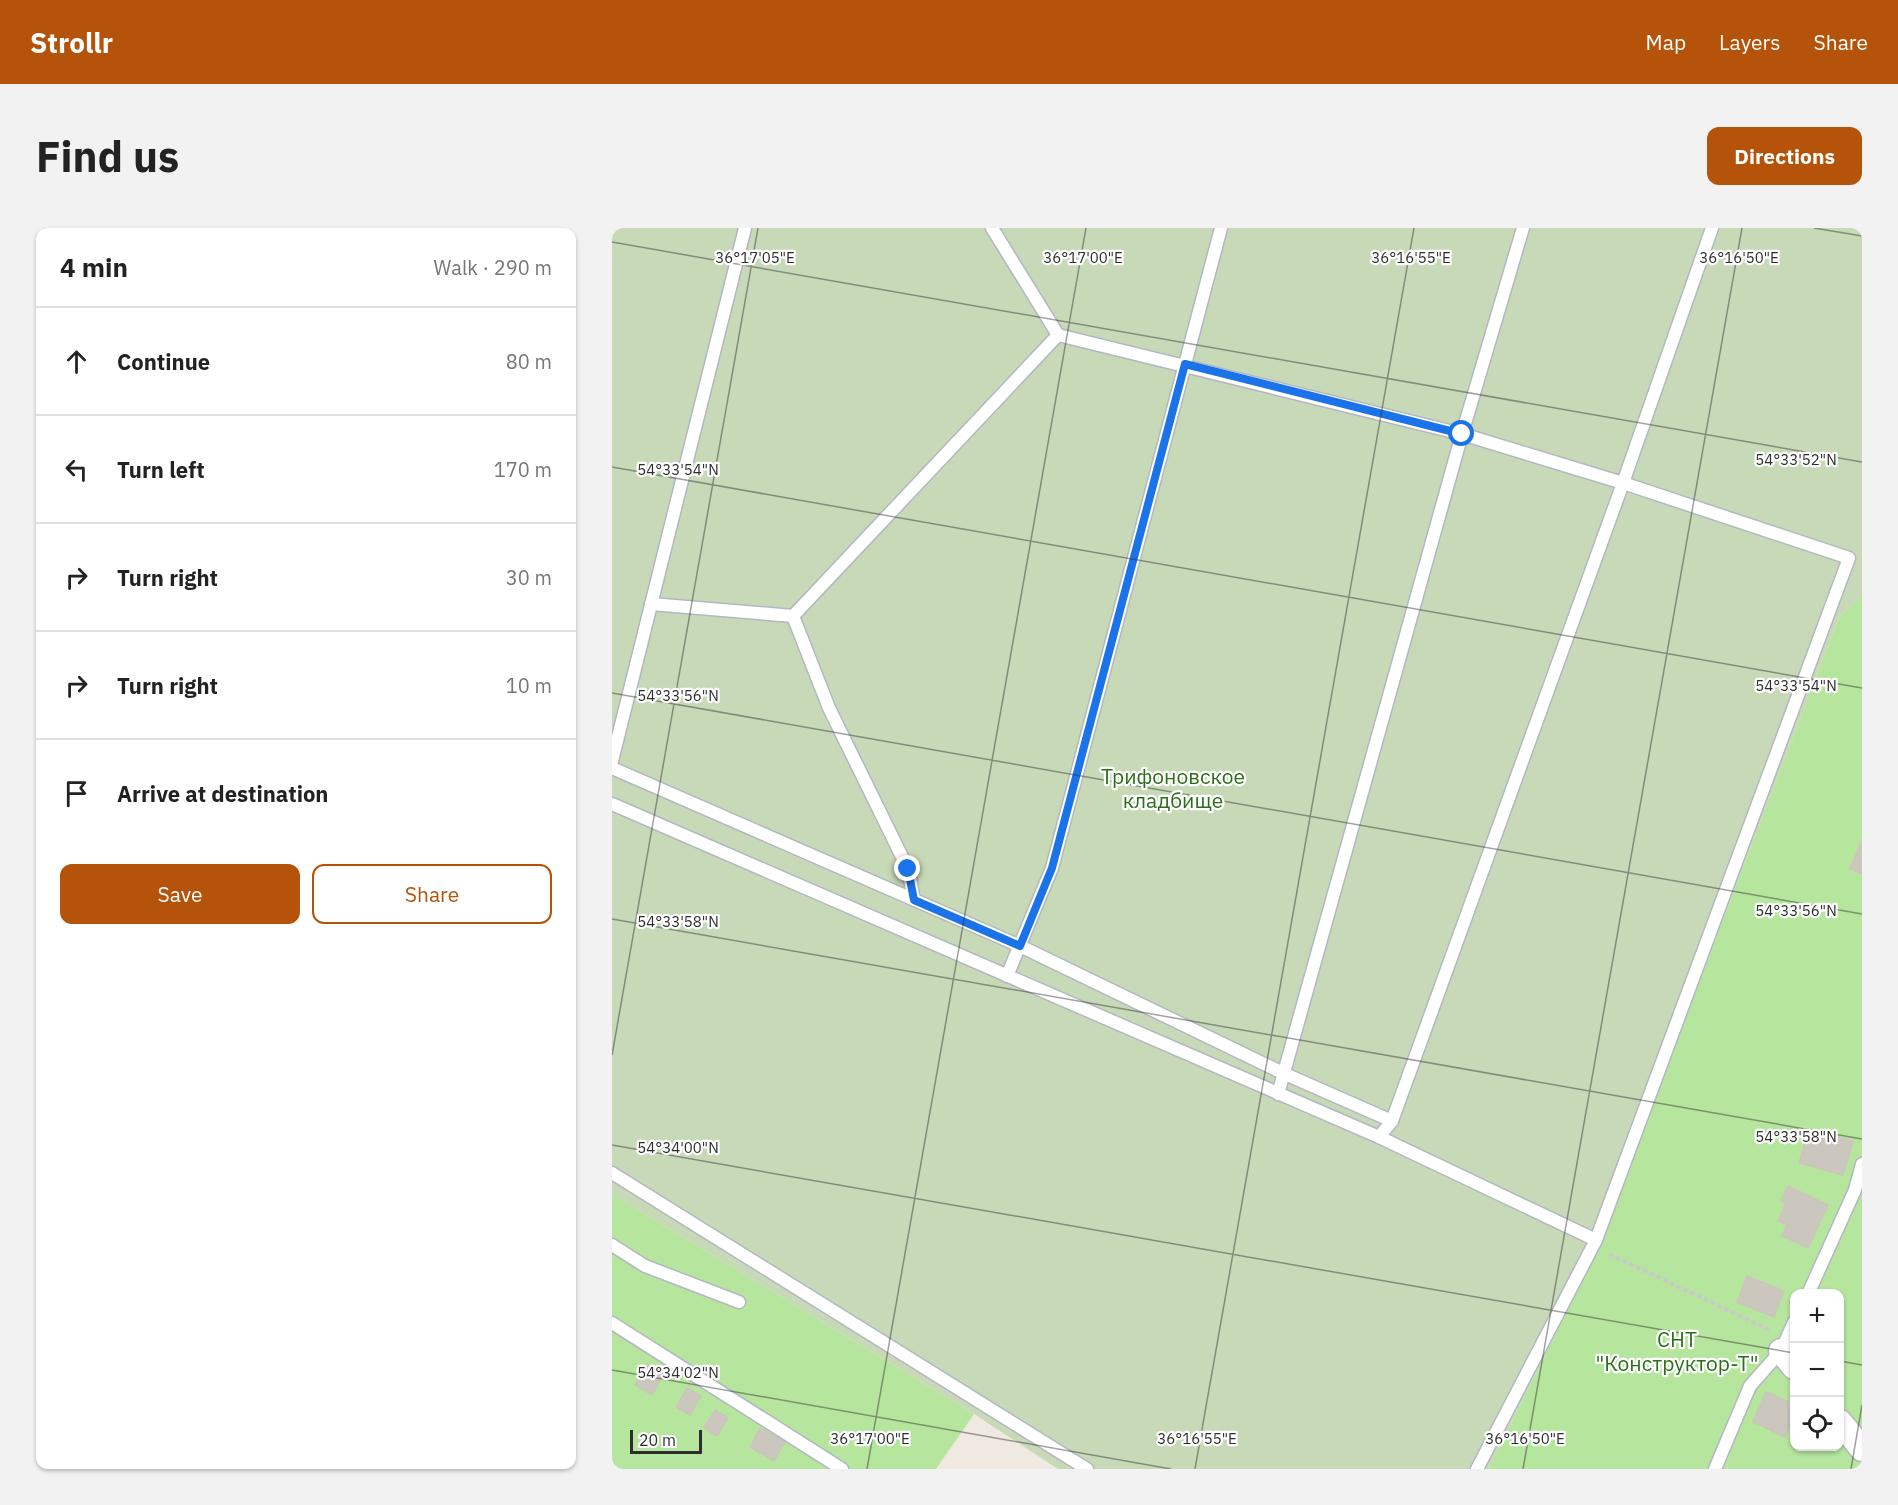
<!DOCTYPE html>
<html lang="en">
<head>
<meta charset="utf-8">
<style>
  :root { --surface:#fff; --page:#f2f2f2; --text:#222; --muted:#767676; --line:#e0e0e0; --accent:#b45309 }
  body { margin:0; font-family:"IBM Plex Sans",sans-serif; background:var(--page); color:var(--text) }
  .controls { position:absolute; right:18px; bottom:18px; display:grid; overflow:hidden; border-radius:12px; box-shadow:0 2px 4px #0004 }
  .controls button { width:54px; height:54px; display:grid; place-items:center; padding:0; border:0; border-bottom:2px solid var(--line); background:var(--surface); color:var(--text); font:30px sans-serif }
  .scale { position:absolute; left:18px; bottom:15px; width:72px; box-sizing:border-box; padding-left:6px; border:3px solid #2e2e2e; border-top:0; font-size:16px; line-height:21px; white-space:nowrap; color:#2e2e2e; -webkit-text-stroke:4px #fff; paint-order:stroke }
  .stop { position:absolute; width:18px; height:18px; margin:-14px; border:4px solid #1a73e8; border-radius:50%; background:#fff }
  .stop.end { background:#1a73e8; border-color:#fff; box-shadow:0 2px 6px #0008 }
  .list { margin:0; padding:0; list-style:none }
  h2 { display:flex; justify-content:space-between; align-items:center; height:78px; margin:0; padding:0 24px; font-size:26px }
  h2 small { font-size:20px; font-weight:400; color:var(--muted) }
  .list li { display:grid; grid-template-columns:39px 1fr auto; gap:18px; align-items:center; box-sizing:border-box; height:108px; padding:0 24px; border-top:2px solid var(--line) }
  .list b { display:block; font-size:22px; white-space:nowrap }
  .list em { font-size:20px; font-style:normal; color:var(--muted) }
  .actions { display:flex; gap:12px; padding:18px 24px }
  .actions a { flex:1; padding:14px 0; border:2px solid var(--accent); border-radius:12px; text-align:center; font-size:21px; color:var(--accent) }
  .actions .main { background:var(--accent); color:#fff }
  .icon { flex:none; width:33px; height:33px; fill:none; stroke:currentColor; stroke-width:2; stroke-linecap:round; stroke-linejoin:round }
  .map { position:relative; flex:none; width:1250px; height:1241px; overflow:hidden; border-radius:12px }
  header { display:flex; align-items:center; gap:36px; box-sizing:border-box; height:84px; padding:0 30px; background:var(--accent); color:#fff }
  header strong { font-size:28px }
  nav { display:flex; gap:33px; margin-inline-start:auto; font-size:21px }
  .intro { display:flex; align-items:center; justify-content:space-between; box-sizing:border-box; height:144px; padding:0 36px }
  h1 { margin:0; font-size:42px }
  .button { padding:15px 27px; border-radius:12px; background:var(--accent); color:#fff; font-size:21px; font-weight:700 }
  main { display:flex; gap:36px; padding:0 36px }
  aside { flex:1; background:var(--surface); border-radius:12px; box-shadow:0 2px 4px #0004 }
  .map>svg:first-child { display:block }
</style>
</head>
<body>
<header>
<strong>Strollr</strong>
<nav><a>Map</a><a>Layers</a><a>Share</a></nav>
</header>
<div class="intro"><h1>Find us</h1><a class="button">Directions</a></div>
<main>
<aside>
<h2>4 min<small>Walk · 290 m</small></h2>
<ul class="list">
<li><svg class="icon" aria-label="ahead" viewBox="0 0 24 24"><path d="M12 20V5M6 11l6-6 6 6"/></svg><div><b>Continue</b></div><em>80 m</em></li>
<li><svg class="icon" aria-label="left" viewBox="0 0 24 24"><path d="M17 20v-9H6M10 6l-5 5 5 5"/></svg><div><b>Turn left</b></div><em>170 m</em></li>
<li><svg class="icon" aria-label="right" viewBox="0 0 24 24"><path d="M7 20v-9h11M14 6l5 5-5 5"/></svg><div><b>Turn right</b></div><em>30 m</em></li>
<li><svg class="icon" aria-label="right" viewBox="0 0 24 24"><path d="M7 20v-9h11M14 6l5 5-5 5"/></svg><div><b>Turn right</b></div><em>10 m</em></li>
<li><svg class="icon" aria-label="arrive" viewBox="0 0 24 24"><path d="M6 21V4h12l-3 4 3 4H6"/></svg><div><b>Arrive at destination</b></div></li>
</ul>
<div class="actions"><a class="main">Save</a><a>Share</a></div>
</aside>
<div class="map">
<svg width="1250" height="1241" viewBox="0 0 1250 1241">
  <rect width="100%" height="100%" fill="#efe9e1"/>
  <g fill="#b6e59e" fill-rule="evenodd">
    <path d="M 1250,368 L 1250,1241 L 876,1241 L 981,1031 L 1227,389 ZM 1182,1066 L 1228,1066 L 1228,1218 L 1182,1218 Z"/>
    <path d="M 0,966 L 362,1186 L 324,1241 L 0,1241 Z"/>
  </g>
  <path fill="#c8d9b8" d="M 0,0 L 1250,0 L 1250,368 L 1227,389 L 981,1031 L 876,1241 L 446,1241 L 362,1186 L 0,966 Z"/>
  <g fill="#cbc7bf" stroke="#cbc5ba" stroke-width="1.5">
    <path d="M 1250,612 L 1250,646 L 1238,641 Z"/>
    <path d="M 1197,901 L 1241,913 L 1231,947 L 1187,935 Z"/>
    <path d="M 1176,958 L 1216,977 L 1196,1020 L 1170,1008 L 1175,997 L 1166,993 L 1174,975 L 1169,973 Z"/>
    <path d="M 1135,1048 L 1172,1063 L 1162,1089 L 1125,1074 Z"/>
    <path d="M 35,1136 L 52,1145 L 40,1167 L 23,1157 Z"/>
    <path d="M 75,1160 L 89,1168 L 78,1187 L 64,1179 Z"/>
    <path d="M 1154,1164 L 1182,1176 L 1182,1188 L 1173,1209 L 1141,1194 Z"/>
    <path d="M 103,1182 L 116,1190 L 105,1208 L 92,1200 Z"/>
    <path d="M 148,1200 L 173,1214 L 162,1233 L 138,1219 Z"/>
  </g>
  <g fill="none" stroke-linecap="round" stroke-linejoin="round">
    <g stroke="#b4b7c1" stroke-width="15">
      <g id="lane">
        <path d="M 380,0 L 446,107"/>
        <path d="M 39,376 L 181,388 L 446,107 L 850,206 L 1011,255 L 1237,330 L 984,1012 L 865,1241"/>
        <path d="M 181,388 L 217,480 L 296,641 L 302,672"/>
        <path d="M 0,533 L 133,0"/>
        <path d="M 0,540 L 408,718 L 673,846 L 780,893"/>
        <path d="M 0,576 L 767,909 L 984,1012"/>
        <path d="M 395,748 L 440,640 L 609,0"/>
        <path d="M 666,866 L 850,206 L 911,0"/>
        <path d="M 767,909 L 780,893 L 1011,255 L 1100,0"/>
        <path d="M 0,945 L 475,1241"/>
        <path d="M 0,1017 L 33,1038 L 127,1074"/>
        <path d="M 1196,1066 L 1243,962 L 1250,936"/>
        <path d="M 0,1095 L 230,1241"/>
        <path d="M 1103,1241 L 1138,1158 L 1169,1123 L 1182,1094"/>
      </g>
    </g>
    <g stroke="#b4b7c1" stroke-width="27">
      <g id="street">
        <path d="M 1169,1123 L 1182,1139"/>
        <path d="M 1228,1194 L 1250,1221"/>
      </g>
    </g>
    <path stroke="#c9c9c9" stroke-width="4" stroke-dasharray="4.5 3" stroke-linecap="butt" d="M 997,1026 L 1158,1102"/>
    <use href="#lane" stroke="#fff" stroke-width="12"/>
    <use href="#street" stroke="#fff" stroke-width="24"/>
  </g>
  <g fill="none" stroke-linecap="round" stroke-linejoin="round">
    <path stroke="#1a73e8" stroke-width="8" d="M 296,641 L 302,672 L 408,718 L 440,640 L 573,136 L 850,206"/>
  </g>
  <path fill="none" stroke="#2e2e2e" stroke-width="1.5" stroke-opacity="0.45" d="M 1202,0 L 1250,8M 0,14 L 1250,234M 0,239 L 1250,460M 0,465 L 1250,686M 0,691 L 1250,911M 0,827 L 146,0M 0,917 L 1182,1125M 1228,1133 L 1250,1137M 0,1142 L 559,1241M 255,1241 L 474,0M 583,1241 L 802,0M 911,1241 L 1130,0M 1239,1241 L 1250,1177"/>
  <g text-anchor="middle" stroke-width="4.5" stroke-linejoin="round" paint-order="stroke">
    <g font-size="21" fill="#2c6e1b" stroke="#fff">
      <text x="561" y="556">Трифоновское<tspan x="561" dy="24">кладбище</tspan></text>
      <text x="1065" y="1119">СНТ<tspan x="1065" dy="24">"Конструктор-Т"</tspan></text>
    </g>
  </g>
  <g font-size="15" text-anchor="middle" fill="#2e2e2e" stroke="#fff" stroke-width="4.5" stroke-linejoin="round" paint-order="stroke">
    <text x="143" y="35">36°17'05"E</text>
    <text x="471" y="35">36°17'00"E</text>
    <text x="799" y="35">36°16'55"E</text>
    <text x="1127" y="35">36°16'50"E</text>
    <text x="1184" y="237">54°33'52"N</text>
    <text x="66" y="247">54°33'54"N</text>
    <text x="1184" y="463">54°33'54"N</text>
    <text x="66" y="473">54°33'56"N</text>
    <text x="1184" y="688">54°33'56"N</text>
    <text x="66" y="699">54°33'58"N</text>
    <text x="1184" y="914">54°33'58"N</text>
    <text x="66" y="925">54°34'00"N</text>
    <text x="66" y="1150">54°34'02"N</text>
    <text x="258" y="1216">36°17'00"E</text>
    <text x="585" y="1216">36°16'55"E</text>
    <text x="913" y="1216">36°16'50"E</text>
  </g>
</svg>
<div class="controls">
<button>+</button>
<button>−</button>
<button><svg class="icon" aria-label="locate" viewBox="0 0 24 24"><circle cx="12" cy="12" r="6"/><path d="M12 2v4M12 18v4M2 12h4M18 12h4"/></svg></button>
</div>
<div class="scale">20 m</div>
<div class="stop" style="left:850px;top:206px"></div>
<div class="stop end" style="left:296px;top:641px"></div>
</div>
</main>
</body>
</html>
